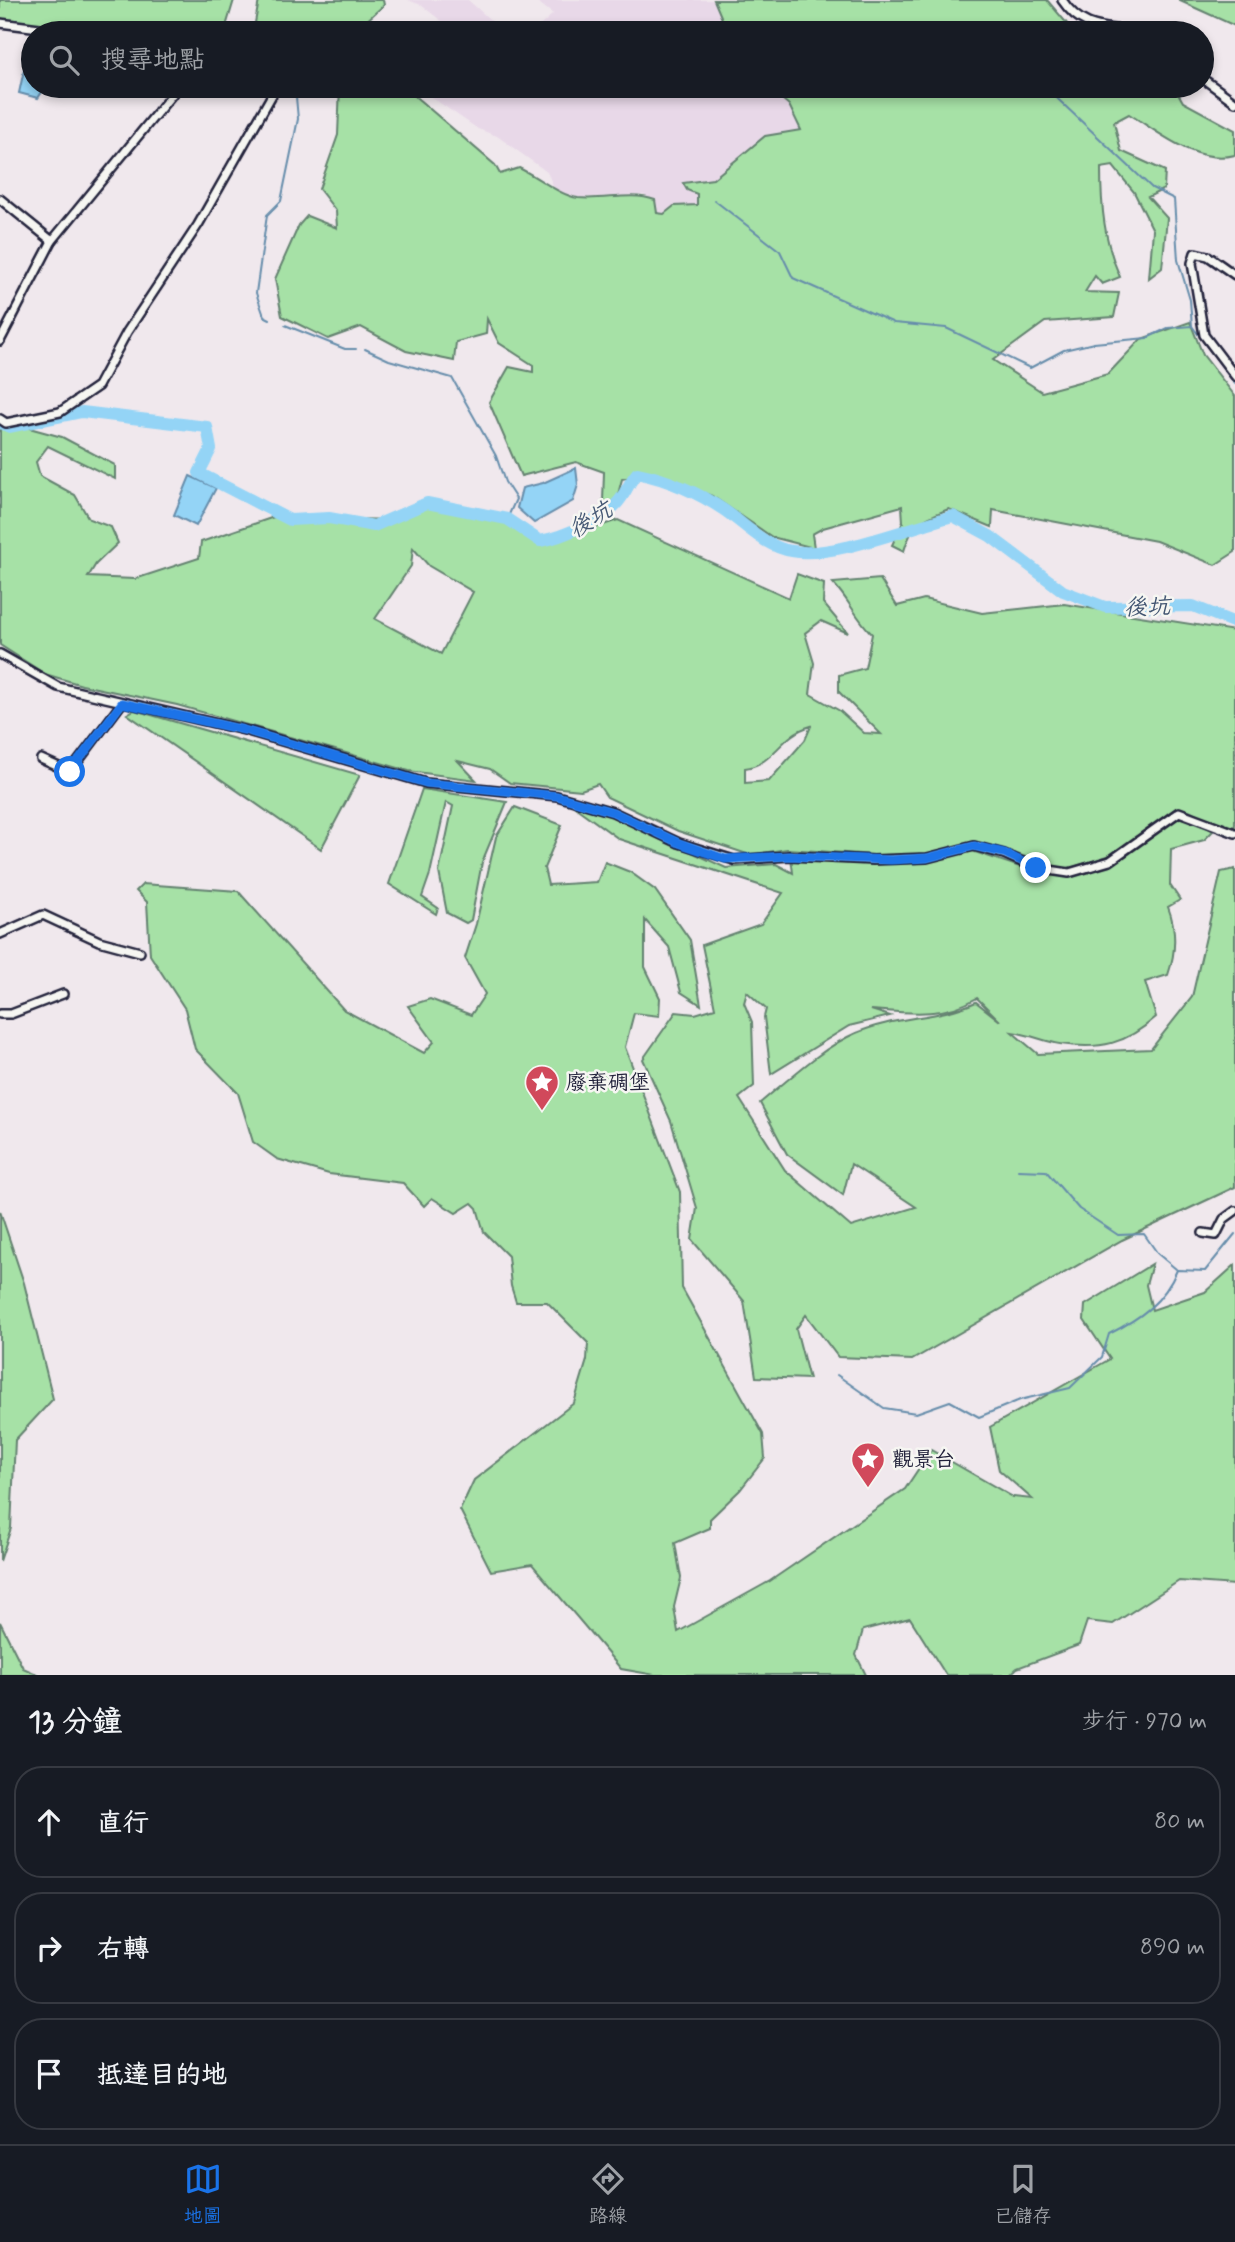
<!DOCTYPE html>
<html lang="zh-TW">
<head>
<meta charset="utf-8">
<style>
  :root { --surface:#171b24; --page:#20242c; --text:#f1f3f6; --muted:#9ea1a6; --line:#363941; --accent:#1a73e8 }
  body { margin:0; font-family:Mynerve,"LXGW WenKai TC",sans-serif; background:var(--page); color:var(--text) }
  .stop { position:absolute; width:21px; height:21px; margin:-16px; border:5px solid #1a73e8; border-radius:50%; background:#fff }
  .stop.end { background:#1a73e8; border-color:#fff; box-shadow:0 2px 7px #0008 }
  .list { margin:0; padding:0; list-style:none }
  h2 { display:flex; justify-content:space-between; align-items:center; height:91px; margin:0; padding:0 28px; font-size:30px }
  h2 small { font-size:23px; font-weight:400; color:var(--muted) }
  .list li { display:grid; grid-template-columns:46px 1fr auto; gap:21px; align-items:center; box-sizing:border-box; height:112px; margin:0 14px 14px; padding:0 14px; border:2px solid var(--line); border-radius:28px }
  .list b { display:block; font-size:26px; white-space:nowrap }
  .list em { font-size:23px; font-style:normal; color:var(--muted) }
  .icon { flex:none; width:38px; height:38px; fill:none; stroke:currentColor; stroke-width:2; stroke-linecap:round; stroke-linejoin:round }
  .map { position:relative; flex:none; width:1235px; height:1675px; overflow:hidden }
  .search { position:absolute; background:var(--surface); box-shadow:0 4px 10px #0003; left:21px; right:21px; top:21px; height:77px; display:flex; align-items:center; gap:18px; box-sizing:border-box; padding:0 24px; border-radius:38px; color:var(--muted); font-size:26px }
  .sheet { height:469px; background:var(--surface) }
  nav { display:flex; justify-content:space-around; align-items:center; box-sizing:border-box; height:98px; border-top:2px solid var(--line); background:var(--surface); font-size:19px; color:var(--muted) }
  nav a { display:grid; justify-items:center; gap:4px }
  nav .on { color:var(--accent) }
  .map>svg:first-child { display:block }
</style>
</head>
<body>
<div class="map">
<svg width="1235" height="1675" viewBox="0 0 1235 1675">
  <rect width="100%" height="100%" fill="#f0e8ed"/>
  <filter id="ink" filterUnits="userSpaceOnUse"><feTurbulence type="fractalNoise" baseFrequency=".0143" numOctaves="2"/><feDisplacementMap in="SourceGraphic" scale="14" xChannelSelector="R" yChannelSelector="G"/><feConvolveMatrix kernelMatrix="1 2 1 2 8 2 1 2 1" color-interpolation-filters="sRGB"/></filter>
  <g filter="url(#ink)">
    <g fill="#e8d8e8">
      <path d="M 408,0 L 468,0 L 505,33 L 443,33 L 448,26 L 421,5 Z"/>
      <path d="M 535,0 L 714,0 L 728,33 L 532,33 L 553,14 Z"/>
      <path d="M 415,86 L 767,86 L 789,105 L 802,130 L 765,136 L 713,179 L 684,183 L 697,194 L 697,205 L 674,206 L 664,214 L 657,213 L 644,195 L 578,198 L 555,190 L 547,172 L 497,136 L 478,129 Z"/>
    </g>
    <g fill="#a6e1a6" stroke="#648270" stroke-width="2" fill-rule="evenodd">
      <path d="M 0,0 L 234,0 L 224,33 L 117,33 L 0,21 Z"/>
      <path d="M 259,0 L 383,0 L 384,5 L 353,33 L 276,33 L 255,23 Z"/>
      <path d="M 714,0 L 1047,0 L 1075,33 L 728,33 Z"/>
      <path d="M 1178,0 L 1235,0 L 1235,26 Z"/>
      <path d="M 340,86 L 403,86 L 495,165 L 500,174 L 519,168 C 538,177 559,195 578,198 C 604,201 630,191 655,200 L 657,213 L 664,214 L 674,206 L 697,205 L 697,194 L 687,190 L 683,183 L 713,179 L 765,136 L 801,130 L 789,105 L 767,86 L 1174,86 L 1183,102 L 1235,130 L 1235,155 C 1197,165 1160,133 1129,114 L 1114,122 L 1121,151 L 1165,171 L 1164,189 L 1148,197 L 1167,218 L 1162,268 L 1149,278 L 1153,230 L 1134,192 L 1113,166 L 1101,168 C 1101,207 1104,241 1120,277 L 1102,284 L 1095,276 L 1085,292 L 1119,293 L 1114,317 L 1045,322 L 993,360 L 1042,392 L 1108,374 L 1141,339 L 1190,322 L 1203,355 L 1235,396 L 1235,552 L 1215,565 L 1156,541 L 993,510 L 992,527 L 949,509 C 923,519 912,522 904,551 L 892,545 L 903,522 L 902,506 L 823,528 L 812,534 L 814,548 L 772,537 L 712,496 L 650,472 L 622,479 L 616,502 L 603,502 L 604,472 L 576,462 L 521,476 L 489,402 L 509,367 L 533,372 L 533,365 L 499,343 L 487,319 L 486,334 L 456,342 L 454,361 L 406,351 L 361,327 L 328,339 L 282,316 L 275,279 L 299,225 L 307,216 L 337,228 L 336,211 L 319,189 L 338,135 Z"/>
      <path d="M 0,420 L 62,437 L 115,465 L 115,479 L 48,446 L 36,462 L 40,476 L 75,495 L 89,519 L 111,527 L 118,543 L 96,564 L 88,577 L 135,579 L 199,558 L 201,542 L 274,517 L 396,520 L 418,505 C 463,512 510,517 549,543 L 618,520 L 789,598 L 797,574 L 824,584 L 823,603 L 848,633 L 821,621 L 805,633 L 814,663 L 810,694 L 840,711 L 864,733 L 881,734 L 839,692 L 839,675 L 865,668 L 872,634 C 856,618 849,600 833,583 L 880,579 L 897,606 L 924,599 L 982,613 L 1064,604 L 1235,631 L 1235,826 L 1224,829 L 1189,810 L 1178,809 L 1111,855 L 1064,870 L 1002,849 L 971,844 L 927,854 L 889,856 L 787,849 L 750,855 L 678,831 L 607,797 L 598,784 L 581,790 L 510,783 L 490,769 L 458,761 L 476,780 L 409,771 L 177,705 L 82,685 L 45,674 L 0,645 ZM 413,548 L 429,566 L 473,592 L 441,654 L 375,619 L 411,566 ZM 811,726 L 805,740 L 769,781 L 745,783 L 745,768 C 775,764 779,735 811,726 Z"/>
      <path d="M 134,710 L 360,775 L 321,849 L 127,714 Z"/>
      <path d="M 422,789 L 507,802 L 482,862 L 471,920 L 466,923 L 447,913 L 439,872 L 453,806 L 446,802 L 430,874 L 422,897 L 438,908 L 436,914 L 389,884 Z"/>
      <path d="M 572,805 L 596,808 L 726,868 L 776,864 L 793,873 L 791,857 L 868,862 L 972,851 L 1041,874 L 1086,873 L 1106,863 L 1177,817 L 1196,821 L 1213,831 L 1204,840 L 1171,849 L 1170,885 L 1180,900 L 1168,907 C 1177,930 1176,952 1168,975 L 1145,982 L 1156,1017 C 1126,1044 1101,1050 1060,1044 C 1044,1041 1028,1034 1012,1032 L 1038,1054 L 1151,1049 L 1192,997 L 1221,872 L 1235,869 L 1235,1187 L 1122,1240 L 912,1360 L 838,1357 L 806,1315 L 796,1329 L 809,1379 L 756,1377 L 744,1301 L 692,1240 L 697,1208 L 671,1121 L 643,1059 L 676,1012 L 695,1014 L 715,1008 L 702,945 L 761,924 L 783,893 L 619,839 ZM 747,992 L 766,1009 L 764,1017 L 771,1074 L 849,1026 L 890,1016 L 871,1010 C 909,1013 943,1018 977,998 L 1000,1021 L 976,1002 C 939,1019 895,1016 856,1033 C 823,1047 788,1080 760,1103 L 787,1154 L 843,1195 L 851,1164 L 916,1207 L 851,1227 L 785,1170 L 739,1098 L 754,1086 L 752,1022 L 744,1003 Z"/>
      <path d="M 515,807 L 562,825 L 544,868 L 548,885 L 597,882 L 605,862 L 630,872 L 655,890 L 690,940 L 701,1005 L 681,992 L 669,947 L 645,920 L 645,967 L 660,998 L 659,1016 L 634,1013 L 625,1047 L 680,1192 L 682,1288 L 763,1434 L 765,1458 L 740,1490 L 710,1519 L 710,1528 L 675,1543 L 681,1578 L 674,1607 L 678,1632 L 770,1581 L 905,1489 L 931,1450 L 1013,1497 L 1032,1499 L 999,1470 L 990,1427 L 1110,1359 L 1084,1320 L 1085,1305 L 1152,1264 L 1146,1285 L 1152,1310 L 1205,1292 L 1235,1265 L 1235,1585 L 1179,1581 L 1113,1624 L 1087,1621 L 1079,1645 L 1017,1668 L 1010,1675 L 946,1675 L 910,1618 L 863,1630 L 856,1655 L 866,1675 L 655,1675 L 621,1669 L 532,1564 L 491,1571 L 460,1510 L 474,1480 L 574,1403 L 587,1360 L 588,1343 L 547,1302 L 516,1302 L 511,1286 L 508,1256 L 484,1232 L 477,1208 L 472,1203 L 456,1213 L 432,1198 L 424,1206 L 403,1183 L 329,1174 L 277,1159 L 253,1142 L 238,1093 L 195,1049 L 185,1009 L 150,955 L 147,902 L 136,891 L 143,884 L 238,891 L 344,1010 L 424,1053 L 434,1042 L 408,1006 L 430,999 L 471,1015 L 485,994 L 465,958 L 476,924 L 496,837 Z"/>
      <path d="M 0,1211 L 24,1283 L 53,1399 L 15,1440 L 11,1528 L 0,1561 Z"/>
      <path d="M 0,1622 L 23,1668 L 39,1675 L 0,1675 Z"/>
    </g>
    <g fill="#94d4f6" stroke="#668dab" stroke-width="2">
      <path d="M 27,56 L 33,57 L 33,86 L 46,86 L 38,98 L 19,93 Z"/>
      <path d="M 576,468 L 578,485 L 573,501 L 534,523 L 517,508 L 522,488 L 543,483 Z"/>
      <path d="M 190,476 L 216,488 L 196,526 L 174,515 Z"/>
    </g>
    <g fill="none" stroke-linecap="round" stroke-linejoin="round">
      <g stroke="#668dab" stroke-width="2">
        <path d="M 933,33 L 947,33"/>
        <path d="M 1044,86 L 1152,188 L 1174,199 L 1178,260 L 1190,300 L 1192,326"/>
        <path d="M 714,200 L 780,251 L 793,278 L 894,323 L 946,328 L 1030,368 L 1064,350 L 1094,343 L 1147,338 L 1168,328 L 1192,326 L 1235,384"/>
        <path d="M 270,319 L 264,316 L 256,293 L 267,215 L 281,201 L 298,119 L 295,86"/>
        <path d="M 285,325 L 345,349 L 356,349"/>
        <path d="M 365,349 L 389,360 L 452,378 L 496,456 L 505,482 L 516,499 L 507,519"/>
        <path d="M 1018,1170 L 1046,1171 L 1079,1209 L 1118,1235 L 1144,1234 L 1158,1254 L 1176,1269"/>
        <path d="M 837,1375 L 884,1408 L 916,1413 L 950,1401 L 979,1417 L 1020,1400 L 1070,1388 L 1102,1357 L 1109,1334 C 1139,1319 1164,1302 1177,1270 L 1205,1271 L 1235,1234"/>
      </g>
      <path stroke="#94d4f6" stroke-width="12" d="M 0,423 L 10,427 L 82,412 L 207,427 L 211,449 L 199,473 L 290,520 L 329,518 L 374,526 L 427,503 L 507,519 L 540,541 C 561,538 606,518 619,501 C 626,493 629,482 637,473 C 667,479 699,493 724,510 C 746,525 765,547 792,551 C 832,559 911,527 953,516 L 990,536 L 1063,591 L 1105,607 L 1193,606 L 1235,623"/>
      <g stroke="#22223b" stroke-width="12">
        <g id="minor">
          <path d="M 1062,0 C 1084,33 1109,26 1142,33"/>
          <path d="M 0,23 L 79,33"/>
          <path d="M 1202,78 L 1235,102"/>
          <path d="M 0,199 L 52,241"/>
          <path d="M 1235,275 L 1208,256 L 1195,253 L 1192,263 L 1204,335 L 1235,376"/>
          <path d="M 0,341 L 52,241 L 179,86"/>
          <path d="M 0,419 L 6,423 L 60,412 L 98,386 L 127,332 L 198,225 L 277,86"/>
          <path d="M 0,654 L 58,687 L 244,730 L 426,783 L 557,796 L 613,812 L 679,843 L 734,860 L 789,856 L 873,860 L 927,858 L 974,846 L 1004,854 L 1036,868 L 1069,873 L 1110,861 L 1179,812 L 1235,833"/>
          <path d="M 41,759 L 70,772 L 122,703"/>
          <path d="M 0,934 L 43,915 L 99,941 L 140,952"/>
          <path d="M 0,1014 L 11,1014 L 63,994"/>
          <path d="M 1203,1233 L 1216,1235 L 1224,1219 L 1235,1211"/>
        </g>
      </g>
      <use href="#minor" stroke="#f6f6f2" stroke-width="7"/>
    </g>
  </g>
  <g fill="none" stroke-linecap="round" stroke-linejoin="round" filter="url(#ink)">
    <path stroke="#1a73e8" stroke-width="9" d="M 70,772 L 122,703 L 244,730 L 426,783 L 557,796 L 613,812 L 679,843 L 725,859 L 789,856 L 891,860 L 927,858 L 974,846 L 1004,853 L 1036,868"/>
  </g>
  <defs>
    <g id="sight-pin" transform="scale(1.75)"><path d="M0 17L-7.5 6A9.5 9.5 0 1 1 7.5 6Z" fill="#d1495b" stroke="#f6f6f2"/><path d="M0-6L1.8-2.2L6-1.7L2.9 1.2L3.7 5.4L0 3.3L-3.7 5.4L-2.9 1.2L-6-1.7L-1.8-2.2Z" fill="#fff"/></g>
  </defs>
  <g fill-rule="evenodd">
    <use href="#sight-pin" x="542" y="1082"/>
    <use href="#sight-pin" x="868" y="1459"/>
  </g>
  <g text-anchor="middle" stroke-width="5" stroke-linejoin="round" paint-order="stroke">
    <g font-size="21" fill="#22223b" stroke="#f6f6f2" text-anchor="start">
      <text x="566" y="1089">廢棄碉堡</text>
      <text x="892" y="1466">觀景台</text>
    </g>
    <g font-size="23" font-style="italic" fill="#445773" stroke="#f6f6f2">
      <text transform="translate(590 519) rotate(-31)" y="8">後坑</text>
      <text transform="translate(1147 606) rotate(-1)" y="8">後坑</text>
    </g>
  </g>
</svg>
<div class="stop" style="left:70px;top:772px"></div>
<div class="stop end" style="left:1036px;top:868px"></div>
<div class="search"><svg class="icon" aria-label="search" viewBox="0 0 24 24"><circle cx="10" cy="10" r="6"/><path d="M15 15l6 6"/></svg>搜尋地點</div>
</div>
<section class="sheet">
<h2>13 分鐘<small>步行 · 970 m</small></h2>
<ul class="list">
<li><svg class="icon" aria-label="ahead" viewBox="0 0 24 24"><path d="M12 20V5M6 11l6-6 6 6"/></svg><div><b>直行</b></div><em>80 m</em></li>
<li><svg class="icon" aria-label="right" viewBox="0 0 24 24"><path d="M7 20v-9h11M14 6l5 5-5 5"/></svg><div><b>右轉</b></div><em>890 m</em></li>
<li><svg class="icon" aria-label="arrive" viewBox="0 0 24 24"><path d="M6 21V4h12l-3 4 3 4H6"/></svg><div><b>抵達目的地</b></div></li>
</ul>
</section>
<nav>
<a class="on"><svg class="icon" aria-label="map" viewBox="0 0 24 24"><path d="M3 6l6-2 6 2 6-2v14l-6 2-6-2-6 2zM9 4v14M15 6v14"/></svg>地圖</a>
<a><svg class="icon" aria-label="directions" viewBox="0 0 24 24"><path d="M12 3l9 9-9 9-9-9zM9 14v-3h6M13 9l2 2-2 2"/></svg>路線</a>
<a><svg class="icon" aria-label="saved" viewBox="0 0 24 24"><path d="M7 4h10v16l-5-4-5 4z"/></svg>已儲存</a>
</nav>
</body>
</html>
